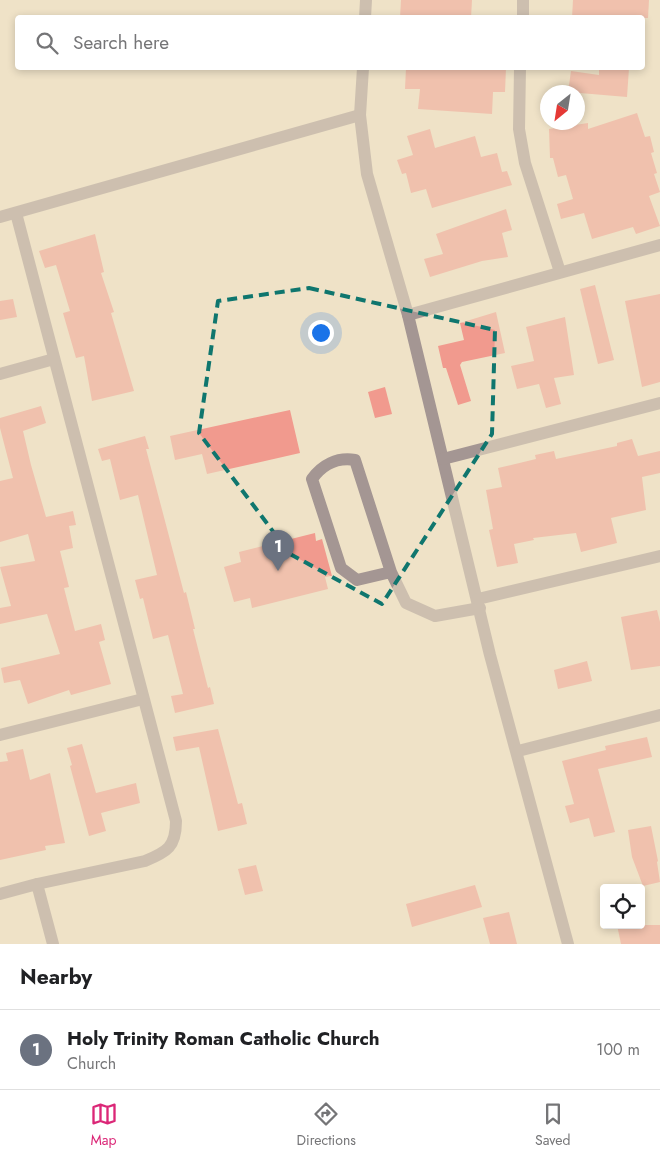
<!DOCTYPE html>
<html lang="en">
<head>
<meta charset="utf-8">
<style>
  :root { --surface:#fff; --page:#f2f2f2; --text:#202124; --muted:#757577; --line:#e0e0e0; --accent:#db2777 }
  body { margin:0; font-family:Jost,sans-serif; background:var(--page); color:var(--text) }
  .controls { position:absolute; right:15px; bottom:15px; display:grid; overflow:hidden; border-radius:5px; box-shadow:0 2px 8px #0003 }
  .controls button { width:45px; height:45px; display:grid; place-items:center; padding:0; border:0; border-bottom:1px solid var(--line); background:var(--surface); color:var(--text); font:25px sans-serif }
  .compass { position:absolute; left:540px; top:85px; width:45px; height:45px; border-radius:50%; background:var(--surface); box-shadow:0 2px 8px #0003; rotate:210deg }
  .you { position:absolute; left:320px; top:332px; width:18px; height:18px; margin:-12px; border:4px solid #fff; border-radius:50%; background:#1a73e8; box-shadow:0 0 0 8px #1a73e833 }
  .badge { display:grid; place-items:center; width:32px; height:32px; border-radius:50%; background:var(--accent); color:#fff; font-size:16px; font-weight:700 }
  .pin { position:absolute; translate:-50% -41px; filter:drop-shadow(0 1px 2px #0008) }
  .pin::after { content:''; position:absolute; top:26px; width:18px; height:15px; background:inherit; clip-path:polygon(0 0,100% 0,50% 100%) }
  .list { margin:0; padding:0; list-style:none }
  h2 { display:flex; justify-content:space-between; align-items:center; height:65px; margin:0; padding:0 20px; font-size:21px }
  h2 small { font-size:16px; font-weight:400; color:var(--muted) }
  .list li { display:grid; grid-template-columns:32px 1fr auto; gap:15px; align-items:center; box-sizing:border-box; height:80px; padding:0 20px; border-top:1px solid var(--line) }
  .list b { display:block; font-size:19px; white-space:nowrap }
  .list p { margin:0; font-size:16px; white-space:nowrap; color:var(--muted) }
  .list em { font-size:16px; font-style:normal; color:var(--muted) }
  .icon { flex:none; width:28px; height:28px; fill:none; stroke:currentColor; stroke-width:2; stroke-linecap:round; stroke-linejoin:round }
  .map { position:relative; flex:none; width:660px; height:944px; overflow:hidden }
  .search { position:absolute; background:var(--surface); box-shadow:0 2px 8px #0003; left:15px; right:15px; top:15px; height:55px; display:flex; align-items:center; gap:12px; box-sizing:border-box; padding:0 18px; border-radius:5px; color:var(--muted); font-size:19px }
  .sheet { height:145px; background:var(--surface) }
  nav { display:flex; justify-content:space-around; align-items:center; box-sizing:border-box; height:70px; border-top:1px solid var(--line); background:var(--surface); font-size:14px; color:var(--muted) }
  nav a { display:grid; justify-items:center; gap:2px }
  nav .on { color:var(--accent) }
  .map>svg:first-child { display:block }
</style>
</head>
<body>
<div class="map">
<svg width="660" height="944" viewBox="0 0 660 944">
  <rect width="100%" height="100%" fill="#efe2c7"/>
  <g fill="#f19a8e">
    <path d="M 401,0 L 472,0 L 471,18 L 400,18 Z"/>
    <path d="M 573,0 L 649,0 L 648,18 L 572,18 Z"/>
    <path d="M 406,68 L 506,68 L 505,92 L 493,92 L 492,114 L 418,109 L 420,89 L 405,89 Z"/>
    <path d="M 599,68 L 629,68 L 627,97 L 568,92 L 571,71 L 599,75 Z"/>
    <path d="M 637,113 L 645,137 L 650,136 L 654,152 L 651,153 L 657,173 L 654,174 L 660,192 L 649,196 L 660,226 L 636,234 L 633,227 L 592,239 L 584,213 L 561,219 L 557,204 L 573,199 L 566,175 L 558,177 L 553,158 L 550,158 L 549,129 L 588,123 L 588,129 Z"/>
    <path d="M 430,129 L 435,148 L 475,136 L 481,157 L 497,153 L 502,172 L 507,171 L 512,185 L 432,208 L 426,189 L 411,193 L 406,173 L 402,174 L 397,160 L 413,155 L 407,136 Z"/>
    <path d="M 506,209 L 512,230 L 502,233 L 508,257 L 482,261 L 430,277 L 424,259 L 443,254 L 436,234 Z"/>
    <path d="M 95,234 L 104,272 L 101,273 L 114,312 L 111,313 L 134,391 L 92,401 L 84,356 L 76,358 L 63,313 L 70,311 L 56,265 L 45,268 L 39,251 Z"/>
    <path d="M 595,285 L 614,360 L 598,364 L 580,289 Z"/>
    <path d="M 660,294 L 660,382 L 642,387 L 625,301 Z"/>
    <path d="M 13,299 L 17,317 L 0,320 L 0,301 Z"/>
    <path d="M 496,312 L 505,353 L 462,362 L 460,365 L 471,401 L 458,405 L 446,368 L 443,368 L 438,346 L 464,340 L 460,323 Z"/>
    <path d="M 565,317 L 574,375 L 554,378 L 561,404 L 546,408 L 539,384 L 517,389 L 511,366 L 534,361 L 526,327 Z"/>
    <path d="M 385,387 L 392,414 L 375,418 L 368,392 Z"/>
    <path d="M 41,406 L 46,423 L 23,431 L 31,465 L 46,517 L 73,511 L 76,525 L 69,526 L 73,548 L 60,551 L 69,587 L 64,588 L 75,631 L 101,624 L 105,640 L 99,642 L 111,684 L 71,695 L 69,690 L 28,704 L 20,680 L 4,683 L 1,668 L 60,654 L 47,614 L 0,624 L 0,608 L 11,606 L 0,567 L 35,561 L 28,534 L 0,542 L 0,481 L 13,478 L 0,428 L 0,418 Z"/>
    <path d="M 290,410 L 300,453 L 207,474 L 202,454 L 175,460 L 170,436 Z"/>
    <path d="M 145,436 L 149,449 L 146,449 L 184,593 L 186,592 L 195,629 L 193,629 L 208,688 L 210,687 L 214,704 L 175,713 L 171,696 L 183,694 L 168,635 L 153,639 L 143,598 L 140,599 L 135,580 L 157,575 L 138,495 L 120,500 L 110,459 L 102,461 L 98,449 Z"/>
    <path d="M 632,439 L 638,456 L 660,451 L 660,473 L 642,477 L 646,510 L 611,518 L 617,543 L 581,552 L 576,533 L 533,538 L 534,540 L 514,544 L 518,563 L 497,567 L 489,530 L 493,529 L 486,490 L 502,487 L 498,468 L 536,459 L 535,455 L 554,451 L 556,459 L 617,446 L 617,443 Z"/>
    <path d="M 315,533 L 316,541 L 322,539 L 332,576 L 325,577 L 328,589 L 252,608 L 250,598 L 234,602 L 224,567 L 241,562 L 239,552 Z"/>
    <path d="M 657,610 L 660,622 L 660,666 L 631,670 L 621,617 Z"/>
    <path d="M 587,661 L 592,681 L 558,689 L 554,670 Z"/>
    <path d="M 218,729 L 238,804 L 242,803 L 247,824 L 218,831 L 199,747 L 176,751 L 173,737 Z"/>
    <path d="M 647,737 L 652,757 L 598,769 L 615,832 L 594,837 L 589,818 L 570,823 L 565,806 L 574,804 L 562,761 L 606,750 L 605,746 Z"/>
    <path d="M 82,744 L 96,793 L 136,783 L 140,803 L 101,813 L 106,831 L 89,836 L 70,766 L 72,765 L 67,748 Z"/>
    <path d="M 23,749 L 30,780 L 50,773 L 65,843 L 45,846 L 46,850 L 0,860 L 0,762 L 8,761 L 6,753 Z"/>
    <path d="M 651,826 L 658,861 L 657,862 L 660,882 L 643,886 L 632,857 L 628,830 Z"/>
    <path d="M 256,865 L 263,891 L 245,895 L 238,869 Z"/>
    <path d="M 475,885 L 482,907 L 412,927 L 406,904 Z"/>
    <path d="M 509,912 L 517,944 L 490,944 L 483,918 Z"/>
    <path d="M 617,925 L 660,925 L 660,944 L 621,944 Z"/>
  </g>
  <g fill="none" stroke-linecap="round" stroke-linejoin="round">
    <g stroke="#a49693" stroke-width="12">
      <path d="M 365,18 L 366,0"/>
      <path d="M 523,18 L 523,0"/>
      <path d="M 363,68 L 360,115 L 367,174 L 408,315 L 490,655 L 568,944"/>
      <path d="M 520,68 L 519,129 L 525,163 L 560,272"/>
      <path d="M 16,213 L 176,821 C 176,847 167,852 145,861 L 37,884"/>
      <path d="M 0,217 L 360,115"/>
      <path d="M 408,315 L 660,245"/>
      <path d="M 0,374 L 54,359"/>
      <path d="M 443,459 L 660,403"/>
      <path d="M 391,572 L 357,580 L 341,568 L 312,479 C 322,465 337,457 355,460 L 391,572 L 406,603 L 435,616 L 480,608"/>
      <path d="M 478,599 L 660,556"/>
      <path d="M 0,735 L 143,699"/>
      <path d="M 518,751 L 660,715"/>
      <path d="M 0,894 L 37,884 L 53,944"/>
    </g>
  </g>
  <path d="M0 0H660V944H0ZM 309,288 L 495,330 L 492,434 L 382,604 L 290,554 L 199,433 L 218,301 Z" fill="#efe2c7" fill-opacity=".55" fill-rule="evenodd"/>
  <path fill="none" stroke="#0f766e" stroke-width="4" stroke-dasharray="10 6" stroke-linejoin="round" d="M 309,288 L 495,330 L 492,434 L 382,604 L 290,554 L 199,433 L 218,301 Z"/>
</svg>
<div class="controls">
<button><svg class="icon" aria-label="locate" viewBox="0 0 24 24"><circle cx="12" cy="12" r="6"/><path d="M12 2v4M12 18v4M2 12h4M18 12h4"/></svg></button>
</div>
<svg class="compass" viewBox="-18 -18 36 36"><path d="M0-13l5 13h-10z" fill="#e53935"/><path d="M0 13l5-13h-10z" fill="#757577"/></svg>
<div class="you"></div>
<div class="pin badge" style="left:278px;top:571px;background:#6b7280">1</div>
<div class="search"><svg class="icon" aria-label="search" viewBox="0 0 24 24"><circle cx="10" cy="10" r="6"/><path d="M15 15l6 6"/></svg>Search here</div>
</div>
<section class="sheet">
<h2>Nearby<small></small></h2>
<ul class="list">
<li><span class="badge" style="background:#6b7280">1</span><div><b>Holy Trinity Roman Catholic Church</b><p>Church</p></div><em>100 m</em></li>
</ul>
</section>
<nav>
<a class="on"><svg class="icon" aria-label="map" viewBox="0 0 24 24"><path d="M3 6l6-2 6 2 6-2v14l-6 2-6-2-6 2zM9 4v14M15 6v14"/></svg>Map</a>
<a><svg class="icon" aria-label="directions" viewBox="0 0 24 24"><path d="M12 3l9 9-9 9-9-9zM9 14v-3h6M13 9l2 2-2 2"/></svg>Directions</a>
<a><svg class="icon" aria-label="saved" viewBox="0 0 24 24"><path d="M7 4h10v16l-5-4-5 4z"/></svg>Saved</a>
</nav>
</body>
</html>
